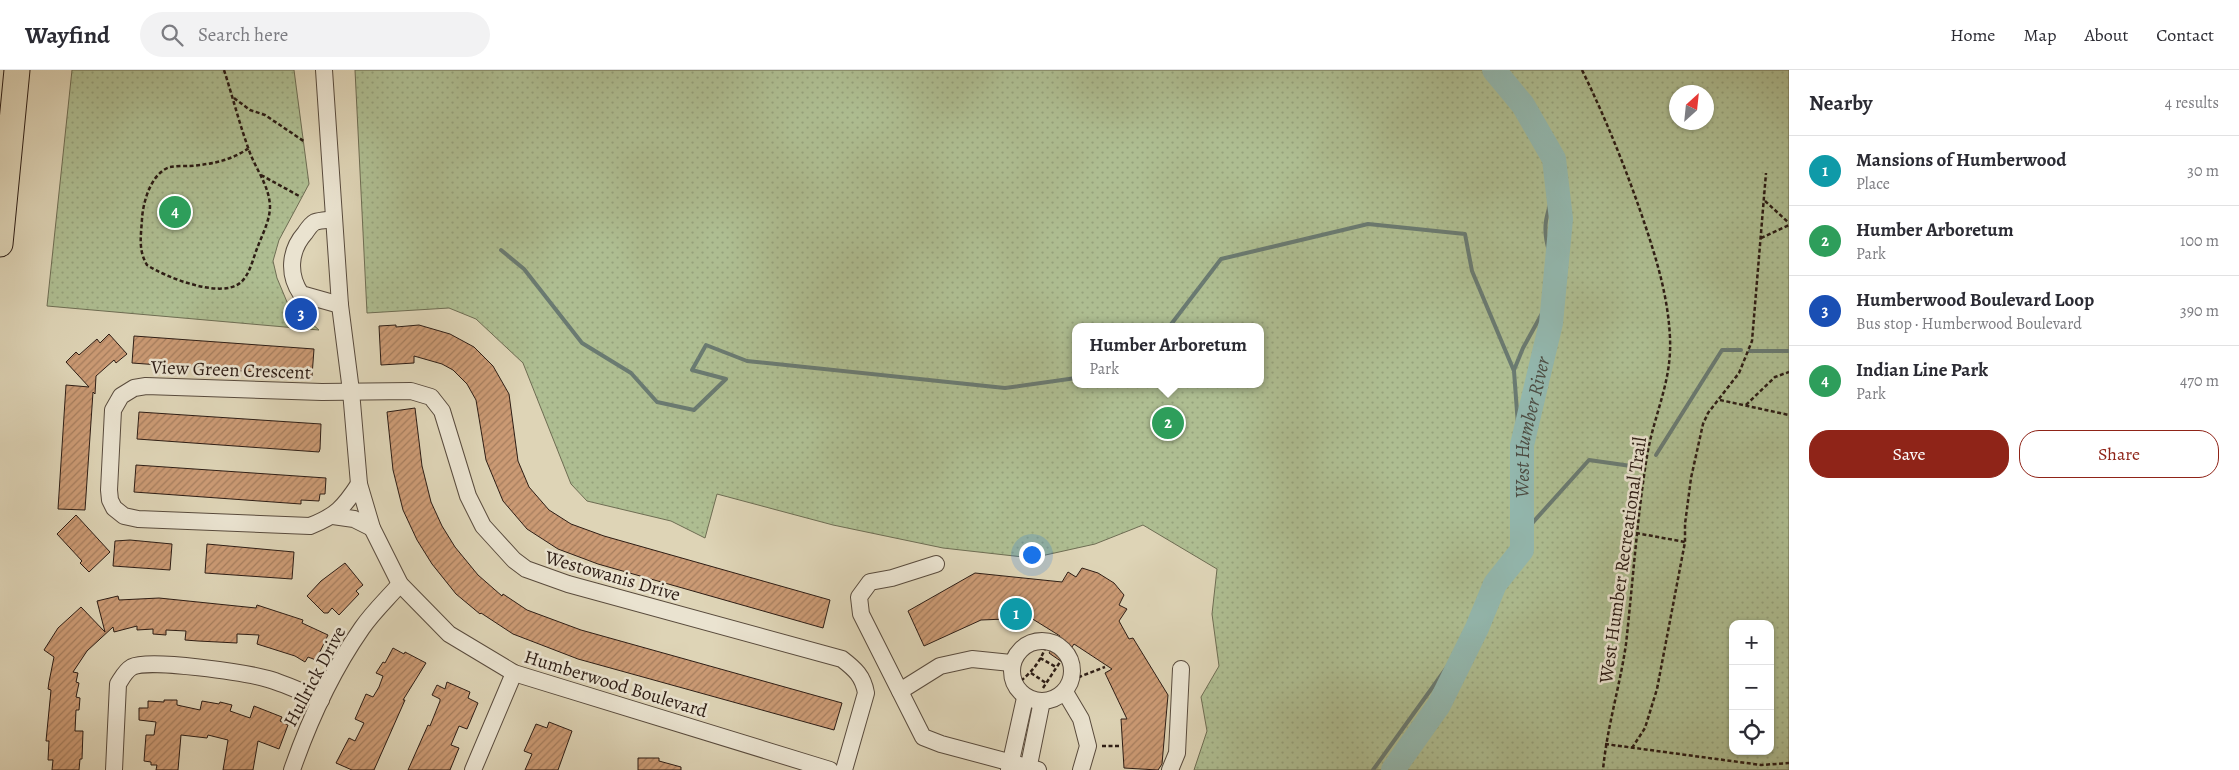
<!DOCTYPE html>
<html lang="en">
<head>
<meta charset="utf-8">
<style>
  :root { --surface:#fff; --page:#f2f2f3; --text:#2b2b33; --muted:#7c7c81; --line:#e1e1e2; --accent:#8f2418 }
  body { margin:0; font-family:Alegreya,serif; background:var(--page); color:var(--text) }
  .controls { position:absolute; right:15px; bottom:15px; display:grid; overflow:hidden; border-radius:10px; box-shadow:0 1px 4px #0004 }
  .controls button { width:45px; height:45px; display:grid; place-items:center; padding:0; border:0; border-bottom:1px solid var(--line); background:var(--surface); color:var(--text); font:25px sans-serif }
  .compass { position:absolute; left:1669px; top:15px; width:45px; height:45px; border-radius:50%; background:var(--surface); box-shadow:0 1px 4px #0004; rotate:27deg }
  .you { position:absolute; left:1031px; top:484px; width:18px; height:18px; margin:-12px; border:4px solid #fff; border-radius:50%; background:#1a73e8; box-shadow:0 0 0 8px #1a73e833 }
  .badge { display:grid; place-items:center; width:32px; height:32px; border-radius:50%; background:var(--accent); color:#fff; font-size:16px; font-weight:700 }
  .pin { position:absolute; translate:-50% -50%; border:2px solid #fff; box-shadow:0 1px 5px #0006 }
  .popup { position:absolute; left:1072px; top:253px; width:192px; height:65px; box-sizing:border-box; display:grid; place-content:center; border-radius:10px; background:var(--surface); filter:drop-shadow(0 1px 4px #0005); font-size:16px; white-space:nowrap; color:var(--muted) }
  .popup b { font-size:19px; color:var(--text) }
  .popup::after { content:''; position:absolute; left:50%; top:100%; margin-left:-10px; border:10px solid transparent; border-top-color:var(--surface) }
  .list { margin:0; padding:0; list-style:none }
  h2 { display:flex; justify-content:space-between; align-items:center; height:65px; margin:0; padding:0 20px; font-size:21px }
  h2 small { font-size:16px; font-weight:400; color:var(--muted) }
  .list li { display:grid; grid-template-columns:32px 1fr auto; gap:15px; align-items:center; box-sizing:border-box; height:70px; padding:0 20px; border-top:1px solid var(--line) }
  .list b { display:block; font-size:19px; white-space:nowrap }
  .list p { margin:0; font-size:16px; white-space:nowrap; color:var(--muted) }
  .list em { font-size:16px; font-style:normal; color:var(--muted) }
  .actions { display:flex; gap:10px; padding:15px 20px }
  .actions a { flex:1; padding:11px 0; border:1px solid var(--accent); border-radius:20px; text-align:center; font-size:18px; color:var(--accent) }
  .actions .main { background:var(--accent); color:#fff }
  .icon { flex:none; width:28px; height:28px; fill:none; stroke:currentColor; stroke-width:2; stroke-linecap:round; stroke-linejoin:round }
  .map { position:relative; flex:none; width:1789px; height:700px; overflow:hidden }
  header { display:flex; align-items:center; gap:30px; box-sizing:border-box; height:70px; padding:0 25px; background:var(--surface); border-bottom:1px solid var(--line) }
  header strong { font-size:24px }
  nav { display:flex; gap:28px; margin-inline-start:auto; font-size:18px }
  .search { width:350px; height:45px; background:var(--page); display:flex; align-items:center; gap:12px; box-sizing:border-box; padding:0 18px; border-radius:28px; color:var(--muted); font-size:19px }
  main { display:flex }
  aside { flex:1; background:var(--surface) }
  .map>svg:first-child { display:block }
</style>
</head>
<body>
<header>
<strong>Wayfind</strong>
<div class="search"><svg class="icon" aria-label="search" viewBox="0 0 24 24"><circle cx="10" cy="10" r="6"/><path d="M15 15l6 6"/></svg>Search here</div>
<nav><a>Home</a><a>Map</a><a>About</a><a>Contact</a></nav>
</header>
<main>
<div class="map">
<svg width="1789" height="700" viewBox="0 0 1789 700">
  <defs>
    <pattern id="park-dots" width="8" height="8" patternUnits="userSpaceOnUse" patternTransform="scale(1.25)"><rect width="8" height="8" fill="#aebd91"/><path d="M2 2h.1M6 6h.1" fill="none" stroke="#96a27c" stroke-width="1.8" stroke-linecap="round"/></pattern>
    <pattern id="building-hatch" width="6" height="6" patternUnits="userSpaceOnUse" patternTransform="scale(1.25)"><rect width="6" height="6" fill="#cb9a74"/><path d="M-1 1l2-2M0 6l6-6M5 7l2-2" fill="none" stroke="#a57d5e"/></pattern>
  </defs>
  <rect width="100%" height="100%" fill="#ded4b6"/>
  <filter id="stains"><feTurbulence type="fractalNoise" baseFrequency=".004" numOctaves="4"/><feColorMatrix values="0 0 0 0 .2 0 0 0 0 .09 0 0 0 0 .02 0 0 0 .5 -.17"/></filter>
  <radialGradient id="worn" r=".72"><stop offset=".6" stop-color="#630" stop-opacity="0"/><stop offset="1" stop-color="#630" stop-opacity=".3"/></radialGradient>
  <g fill="url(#park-dots)" stroke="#6e6d53" fill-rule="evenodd">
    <path d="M 72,0 L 294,0 L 309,114 L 279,170 L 273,191 L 277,208 L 287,232 L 319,260 L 47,236 Z"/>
    <path d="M 355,0 L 1789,0 L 1789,700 L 1194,700 L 1207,661 L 1201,627 L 1219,596 L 1212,544 L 1217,499 L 1143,455 L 1095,474 L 1032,488 L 943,478 L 833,455 L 717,424 L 705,468 L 671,451 L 587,431 L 571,414 L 523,293 L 476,249 L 449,238 L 367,243 ZM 1706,22 L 1706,52 L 1676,52 L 1676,22 ZM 1076,257 L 1260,257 L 1260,314 L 1076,314 ZM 1733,554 L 1770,554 L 1770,681 L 1733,681 Z"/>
  </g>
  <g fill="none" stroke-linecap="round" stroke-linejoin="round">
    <g stroke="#6a7a71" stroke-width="4">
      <path d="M 1504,0 C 1527,32 1553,72 1554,113 C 1554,126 1548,138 1546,151 C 1543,171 1552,191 1561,209 L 1523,278 L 1514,300"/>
      <path d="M 501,180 L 524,199 L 582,273 L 631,303 L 657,332 L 694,340 L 726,309 L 692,300 L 706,275 L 747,291 L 1005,318 L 1076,308"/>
      <path d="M 1169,257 L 1221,189 L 1368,154 L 1465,164 L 1472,201 L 1514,301 L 1520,382 L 1517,417 L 1522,447 L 1517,470"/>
      <path d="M 1750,281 L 1789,281"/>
      <path d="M 1656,385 L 1722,280 L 1741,280"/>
      <path d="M 1373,700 L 1455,586 L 1517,470 L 1589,390 L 1631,396"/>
    </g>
    <path stroke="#93b8af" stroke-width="24" id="s1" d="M 1393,700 L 1439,635 L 1477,558 L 1495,514 L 1522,480 L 1522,375 L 1551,253 L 1561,149 L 1554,89 L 1523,35 L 1494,0"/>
  </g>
  <g fill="url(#building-hatch)" stroke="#2d1d15">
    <path d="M 396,255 L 396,257 L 419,255 L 450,264 L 474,277 L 493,296 L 509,324 L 518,391 L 529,417 L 549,440 L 571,454 L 604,466 L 830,530 L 823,558 L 598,494 L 558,479 L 527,459 L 503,431 L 486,390 L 476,330 L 467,314 L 453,300 L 442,294 L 414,286 L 414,293 L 381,295 L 379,256 Z"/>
    <path d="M 109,264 L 127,284 L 116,293 L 114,290 L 96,306 L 95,324 L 93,322 L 85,440 L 58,439 L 66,315 L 89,317 L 66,292 L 76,282 L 79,285 L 97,269 L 100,273 Z"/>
    <path d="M 134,266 L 314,279 L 312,306 L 132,293 Z"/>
    <path d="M 415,338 L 422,396 L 431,432 L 442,456 L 455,477 L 478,505 L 502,526 L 503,524 L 527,540 L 581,560 L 842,633 L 834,660 L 578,589 L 513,564 L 481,543 L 480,544 L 456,524 L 432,494 L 417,470 L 403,440 L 393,400 L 387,342 Z"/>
    <path d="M 139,342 L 321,354 L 320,379 L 319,382 L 137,369 Z"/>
    <path d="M 136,395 L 326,408 L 325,424 L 320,424 L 319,431 L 301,430 L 301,434 L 134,422 Z"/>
    <path d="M 76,445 L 110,482 L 89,502 L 80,493 L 82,491 L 57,464 Z"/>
    <path d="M 130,470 L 172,474 L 170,500 L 113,496 L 115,471 Z"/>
    <path d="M 207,474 L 294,482 L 292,509 L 205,503 Z"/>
    <path d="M 345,493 L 363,515 L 356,521 L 359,524 L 339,545 L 332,538 L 328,543 L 324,543 L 307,526 L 321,511 Z"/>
    <path d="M 1082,498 L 1098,503 L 1114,513 L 1124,525 L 1119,535 L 1127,539 L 1119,551 L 1129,569 L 1133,568 L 1168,625 L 1162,694 L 1158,700 L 1124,698 L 1121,649 L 1127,649 L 1105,603 L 1112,599 L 1074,574 L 1062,592 L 1049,583 L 1060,566 L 1031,548 L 981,550 L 924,576 L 908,541 L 975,503 L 1062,512 L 1068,502 L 1076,507 Z"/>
    <path d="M 118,526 L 119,530 L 159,528 L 256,538 L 257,535 L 303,550 L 302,553 L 328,565 L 316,590 L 308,587 L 305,592 L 295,586 L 257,574 L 259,565 L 237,564 L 237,573 L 198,571 L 185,570 L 186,561 L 166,560 L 166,565 L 153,564 L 153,559 L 137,560 L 137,556 L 114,562 L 113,557 L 87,581 L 73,602 L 78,603 L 76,612 L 79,613 L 76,627 L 80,628 L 79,640 L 76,640 L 75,661 L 83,661 L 82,689 L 80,689 L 79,700 L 52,700 L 53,690 L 48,690 L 49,671 L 46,671 L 51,620 L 48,619 L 49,612 L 54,587 L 44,580 L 58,558 L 81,537 L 105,562 L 97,531 Z"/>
    <path d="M 393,578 L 404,584 L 405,582 L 426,593 L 403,630 L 405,630 L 374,700 L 352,700 L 336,693 L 349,668 L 355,671 L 364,653 L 355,649 L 366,624 L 373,627 L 379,617 L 383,606 L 376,603 L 383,592 L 385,593 Z"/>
    <path d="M 447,612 L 470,622 L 468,628 L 478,633 L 467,659 L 459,656 L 451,675 L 459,678 L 450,700 L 408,700 L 428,655 L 430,656 L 440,631 L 440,629 L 432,625 L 437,615 L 445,619 Z"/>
    <path d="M 164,630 L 177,630 L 177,635 L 200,640 L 202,631 L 219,634 L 220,632 L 232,635 L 230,641 L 250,648 L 254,636 L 282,647 L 280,651 L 288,655 L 279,679 L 258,671 L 253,700 L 223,700 L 228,670 L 208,665 L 207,668 L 181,665 L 178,700 L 156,700 L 157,695 L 151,695 L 151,692 L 144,691 L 146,665 L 154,665 L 156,652 L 139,650 L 139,638 L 148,638 L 148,631 L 164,632 Z"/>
    <path d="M 549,652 L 572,661 L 558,700 L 525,700 L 532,684 L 524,681 L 536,654 L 547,658 Z"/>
    <path d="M 638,688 L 659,688 L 659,691 L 681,697 L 681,700 L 638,700 Z"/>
  </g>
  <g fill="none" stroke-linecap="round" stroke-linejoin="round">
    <g stroke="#594b3d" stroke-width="18">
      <g id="minor">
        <path d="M 324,0 L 340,235 L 351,321 L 359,414 L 372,458 L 400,514 L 449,564 L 514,603 L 830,700"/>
        <path d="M 334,149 C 329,150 321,150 315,152 C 311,154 307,160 305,163 C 289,181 288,205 301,224 L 340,235"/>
        <path d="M 359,414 C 344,437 336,446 310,456 L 138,449 L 124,446 L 114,438 L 110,430 L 109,420 L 113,340 L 121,326 L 134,318 L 146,316 L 322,322 L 411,321 L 431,327 L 442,341 L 468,426 L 483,456 L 514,490 L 526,499 L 568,514 L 842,589 C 855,599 863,606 866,623 L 844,700"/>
        <path d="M 333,446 L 354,449 L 372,458"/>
        <path d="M 936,494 L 892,508 L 870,512 L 859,527 L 861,544 L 923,667 L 941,674 L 1038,700"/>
        <circle cx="1042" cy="601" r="30"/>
        <path d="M 900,621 L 940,596 L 972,589 L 1011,593"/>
        <path d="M 1065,622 L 1081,649 L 1088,676 L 1081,700"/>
        <path d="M 114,700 L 118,614 C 122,608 125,601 132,597 C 149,588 247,603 268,609 C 286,614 304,623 321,630"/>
        <path d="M 292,700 C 309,651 332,601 362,558 C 373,542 388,528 400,514"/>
        <path d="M 473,700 L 514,603"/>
        <path d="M 1009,700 L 1025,628"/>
        <path d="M 1028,700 L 1042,631"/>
        <path d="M 1170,700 L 1177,683 L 1181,599"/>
      </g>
    </g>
    <g stroke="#2d1d15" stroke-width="27">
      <path id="highway" d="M 0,174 L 17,0"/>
    </g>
    <g stroke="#2d1d15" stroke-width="2.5" stroke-dasharray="4 2.5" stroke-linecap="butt">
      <path d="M 224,0 C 233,28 240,56 250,83 C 257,101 269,116 270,136 C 270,150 263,163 258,176 C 253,188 250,205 240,213 C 220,229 165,207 147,195 C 138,180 141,166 142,149 C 143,132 151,103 170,97 C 176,96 184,96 190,96 C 212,94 230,91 249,78"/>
      <path d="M 1582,0 C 1605,47 1624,94 1641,143 C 1655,184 1668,224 1670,268 C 1672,312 1654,344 1647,386 C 1637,448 1633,511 1626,574 C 1620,616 1607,657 1603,700"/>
      <path d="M 234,28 L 250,40 L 265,45 L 305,72"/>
      <path d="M 261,105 L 301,127"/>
      <path d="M 1765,131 L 1789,153"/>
      <path d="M 1761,168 L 1789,155"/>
      <path d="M 1720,330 L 1789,345"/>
      <path d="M 1746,335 L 1775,307 L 1789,302"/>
      <path d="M 1636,463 L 1685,472"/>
      <path d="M 1040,588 L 1056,597"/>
      <path d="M 1031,603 L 1046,613"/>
      <path d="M 1072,605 L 1079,607 L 1105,597"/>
      <path d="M 1016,615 C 1031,603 1042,591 1047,572"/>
      <path d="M 1043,618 L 1060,592 L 1068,587"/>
      <path d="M 1605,674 L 1761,695 L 1789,693"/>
      <path d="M 1102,676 L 1120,676"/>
      <path d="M 1632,678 L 1645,658 L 1657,619 L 1685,472 L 1685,454 L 1691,408 L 1703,354 L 1708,343 L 1739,303 L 1752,271 L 1766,103"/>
    </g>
    <use href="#minor" stroke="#eae3d0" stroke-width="16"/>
    <use href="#highway" stroke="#ded4b6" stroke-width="25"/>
  </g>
  <g text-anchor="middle" stroke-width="5" stroke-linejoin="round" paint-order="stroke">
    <g font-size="19" fill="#2d1d15" stroke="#eae3d0">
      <text transform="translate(231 299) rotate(2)" y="7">View Green Crescent</text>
      <text transform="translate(1622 490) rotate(-82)" y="7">West Humber Recreational Trail</text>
      <text transform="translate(613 505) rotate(16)" y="7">Westowanis Drive</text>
      <text transform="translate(314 606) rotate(-62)" y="7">Hullrick Drive</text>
      <text transform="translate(616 613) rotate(17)" y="7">Humberwood Boulevard</text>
    </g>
    <g font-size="20" font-style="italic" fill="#4c4c43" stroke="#eae3d0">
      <text dy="7" stroke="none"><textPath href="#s1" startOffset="380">West Humber River</textPath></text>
    </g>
  </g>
  <rect width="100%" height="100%" filter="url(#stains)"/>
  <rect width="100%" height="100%" fill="url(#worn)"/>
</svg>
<div class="controls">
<button>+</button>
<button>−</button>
<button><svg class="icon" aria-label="locate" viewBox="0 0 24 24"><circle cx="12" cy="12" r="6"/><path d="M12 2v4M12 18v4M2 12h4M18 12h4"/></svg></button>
</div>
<svg class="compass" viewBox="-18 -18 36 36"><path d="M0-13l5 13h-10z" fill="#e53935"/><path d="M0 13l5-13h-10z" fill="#7c7c81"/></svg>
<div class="you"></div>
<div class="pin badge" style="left:1016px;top:544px;background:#0f9aa8">1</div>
<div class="pin badge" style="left:1168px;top:353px;background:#2e9e5b">2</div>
<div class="popup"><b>Humber Arboretum</b>Park</div>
<div class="pin badge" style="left:301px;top:244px;background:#1a4fb4">3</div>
<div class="pin badge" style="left:175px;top:142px;background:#2e9e5b">4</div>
</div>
<aside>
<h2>Nearby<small>4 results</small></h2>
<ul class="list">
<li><span class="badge" style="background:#0f9aa8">1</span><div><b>Mansions of Humberwood</b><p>Place</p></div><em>30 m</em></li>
<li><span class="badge" style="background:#2e9e5b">2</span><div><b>Humber Arboretum</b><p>Park</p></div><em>100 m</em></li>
<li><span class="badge" style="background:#1a4fb4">3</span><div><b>Humberwood Boulevard Loop</b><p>Bus stop · Humberwood Boulevard</p></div><em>390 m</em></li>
<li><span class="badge" style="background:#2e9e5b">4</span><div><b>Indian Line Park</b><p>Park</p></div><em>470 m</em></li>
</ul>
<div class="actions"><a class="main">Save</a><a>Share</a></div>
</aside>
</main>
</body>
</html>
